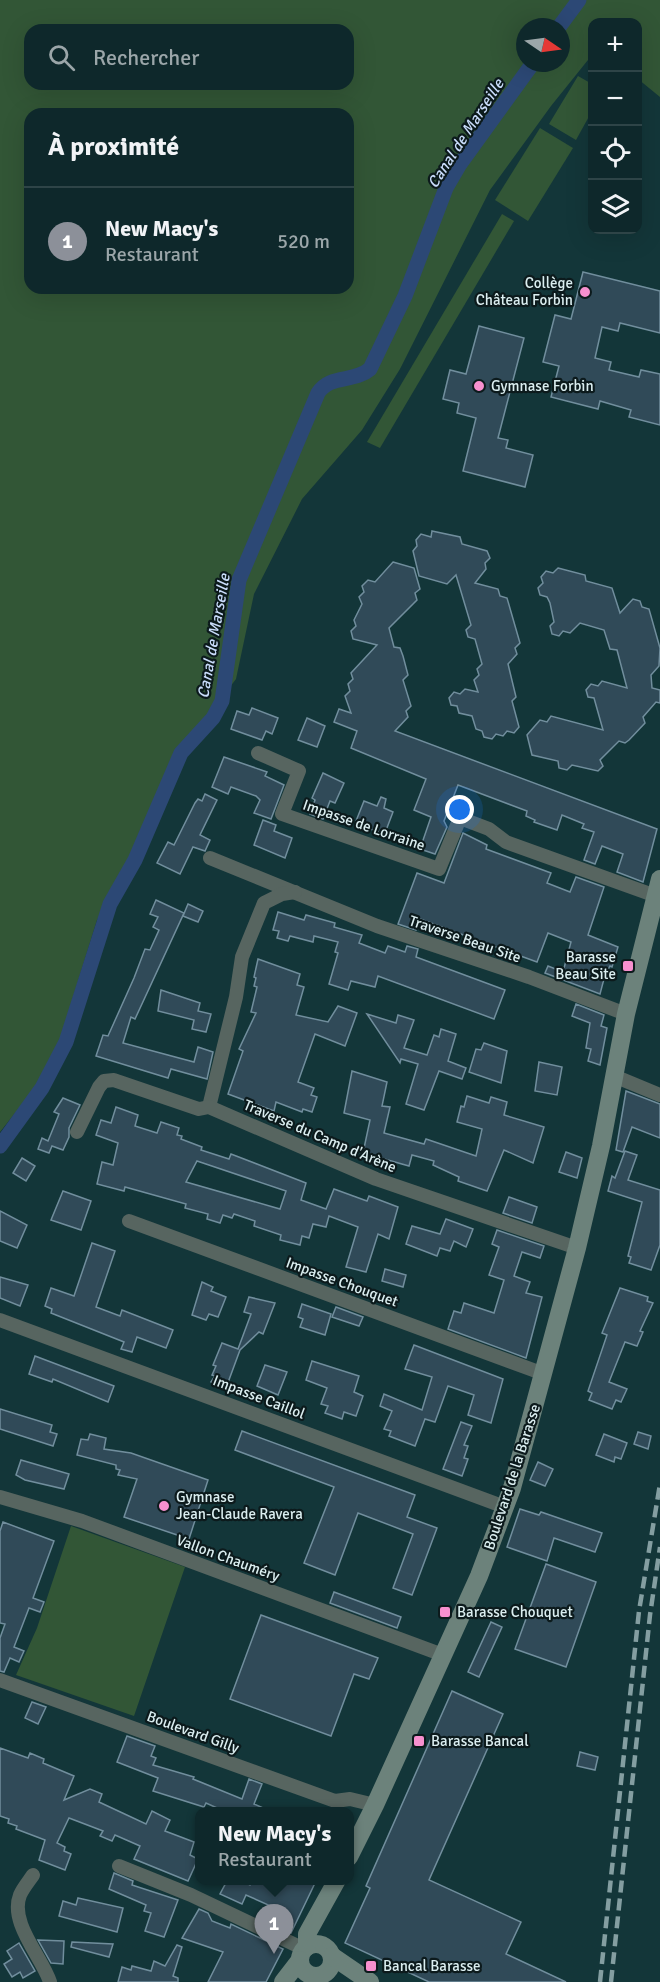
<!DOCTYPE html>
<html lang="fr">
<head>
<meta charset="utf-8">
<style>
  :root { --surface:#0e282b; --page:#173033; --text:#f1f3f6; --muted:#9ba6a9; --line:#2e4447; --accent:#8c9099 }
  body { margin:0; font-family:Signika,sans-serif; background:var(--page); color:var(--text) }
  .controls { position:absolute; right:18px; top:18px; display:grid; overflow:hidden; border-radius:12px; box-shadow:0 6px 24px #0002 }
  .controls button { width:54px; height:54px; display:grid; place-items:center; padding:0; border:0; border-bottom:2px solid var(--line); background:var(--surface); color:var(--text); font:30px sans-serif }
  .compass { position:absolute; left:516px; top:18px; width:54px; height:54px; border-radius:50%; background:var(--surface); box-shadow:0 6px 24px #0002; rotate:103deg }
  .you { position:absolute; left:460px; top:810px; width:21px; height:21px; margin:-15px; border:4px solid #fff; border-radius:50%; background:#1a73e8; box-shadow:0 0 0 9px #1a73e833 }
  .badge { display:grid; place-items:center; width:39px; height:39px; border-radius:50%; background:var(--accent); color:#fff; font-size:20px; font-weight:700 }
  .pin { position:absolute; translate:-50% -50px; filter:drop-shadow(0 2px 3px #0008) }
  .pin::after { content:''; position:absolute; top:32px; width:21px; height:18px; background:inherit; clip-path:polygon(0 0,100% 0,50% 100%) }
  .popup { position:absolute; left:195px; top:1807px; width:159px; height:78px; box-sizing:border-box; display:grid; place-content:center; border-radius:12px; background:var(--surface); filter:drop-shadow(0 2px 4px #0005); font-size:20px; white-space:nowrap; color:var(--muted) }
  .popup b { font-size:22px; color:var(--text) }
  .popup::after { content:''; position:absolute; left:50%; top:100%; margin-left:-12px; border:12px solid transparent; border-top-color:var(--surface) }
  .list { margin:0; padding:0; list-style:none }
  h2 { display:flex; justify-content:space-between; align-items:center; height:78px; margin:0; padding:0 24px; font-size:26px }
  h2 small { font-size:20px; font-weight:400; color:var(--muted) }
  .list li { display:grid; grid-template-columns:39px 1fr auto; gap:18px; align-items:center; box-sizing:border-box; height:108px; padding:0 24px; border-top:2px solid var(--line) }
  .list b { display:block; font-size:22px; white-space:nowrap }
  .list p { margin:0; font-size:20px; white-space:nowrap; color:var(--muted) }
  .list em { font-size:20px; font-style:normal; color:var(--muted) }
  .icon { flex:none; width:33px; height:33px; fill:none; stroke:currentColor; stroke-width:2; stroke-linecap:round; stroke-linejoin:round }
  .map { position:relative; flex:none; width:660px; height:1982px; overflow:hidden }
  .search { position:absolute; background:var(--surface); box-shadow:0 6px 24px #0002; left:24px; top:24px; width:330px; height:66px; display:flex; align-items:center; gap:15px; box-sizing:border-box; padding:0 21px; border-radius:18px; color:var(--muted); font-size:22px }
  .panel { position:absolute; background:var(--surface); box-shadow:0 6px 24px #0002; left:24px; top:108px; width:330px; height:186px; border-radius:18px }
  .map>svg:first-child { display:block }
</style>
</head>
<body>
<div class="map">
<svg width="660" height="1982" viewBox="0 0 660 1982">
  <rect width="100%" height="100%" fill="#133639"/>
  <g fill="#325636" fill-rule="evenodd">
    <path d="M 0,0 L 660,0 L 660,97 L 638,79 L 638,22 L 592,22 L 592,55 L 551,106 L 490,190 L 400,369 L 362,430 L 302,499 L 254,594 L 236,679 L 176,759 L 165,807 L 97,920 L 51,1068 L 0,1132 ZM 525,27 L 561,27 L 561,63 L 525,63 ZM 30,30 L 348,30 L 348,84 L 30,84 ZM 30,114 L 348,114 L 348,288 L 30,288 Z"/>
    <path d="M 578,76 L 592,84 L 592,111 L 576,140 L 549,124 Z"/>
    <path d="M 540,128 L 573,148 L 528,221 L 495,200 Z"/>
    <path d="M 502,214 L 514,221 L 380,448 L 367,442 Z"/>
    <path d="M 71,1526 L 185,1567 L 134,1716 L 16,1675 L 37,1628 Z"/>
  </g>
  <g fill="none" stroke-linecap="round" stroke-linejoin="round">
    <g stroke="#2c4875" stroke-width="15">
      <path d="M 559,27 L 579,0"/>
      <path d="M 0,1146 L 42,1088 L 66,1042 L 110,904 L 135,860 L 181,753 L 213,718 L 222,701 L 239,580 L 318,393 C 330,374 354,383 370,369 L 405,296 L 446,188 L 460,164 L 533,63"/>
    </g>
  </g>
  <g fill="#304a58" stroke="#718e9d" stroke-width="1.5" fill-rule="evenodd">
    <path d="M 583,272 L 660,291 L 660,333 L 620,323 L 618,331 L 602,327 L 595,358 L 611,362 L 609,370 L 639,377 L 641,370 L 660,374 L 660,425 L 629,417 L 631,410 L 600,401 L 598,409 L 551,397 L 559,366 L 543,362 L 555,315 L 571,319 Z"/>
    <path d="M 479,326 L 524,338 L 498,438 L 508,440 L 506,448 L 533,455 L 525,487 L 463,471 L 476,418 L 457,413 L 459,403 L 443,399 L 450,370 L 466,374 Z"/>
    <path d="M 432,531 L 460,537 L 462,544 L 487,551 L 490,558 L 485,563 L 486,569 L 475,583 L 498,589 L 500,596 L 507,598 L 520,643 L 515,648 L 517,654 L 508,664 L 516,697 L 512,701 L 519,727 L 514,733 L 507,731 L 503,736 L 496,734 L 492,739 L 484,737 L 482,731 L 476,729 L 472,716 L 459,713 L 457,706 L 451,705 L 449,698 L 454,692 L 460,694 L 465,689 L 478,692 L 474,680 L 479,675 L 477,669 L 482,664 L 475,639 L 468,637 L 466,630 L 471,625 L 456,575 L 447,584 L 419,576 L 413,551 L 417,546 L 416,540 L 421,534 L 431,537 Z"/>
    <path d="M 393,562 L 414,568 L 420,589 L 415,593 L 417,600 L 389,628 L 394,647 L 400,648 L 403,656 L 408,675 L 403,680 L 411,706 L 406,711 L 408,717 L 395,731 L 657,829 L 643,882 L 617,872 L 623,854 L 602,846 L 595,864 L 584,860 L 594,832 L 582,828 L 584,824 L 562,815 L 557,830 L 534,822 L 535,820 L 526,816 L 527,811 L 458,785 L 444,821 L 447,827 L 435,854 L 420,849 L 431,817 L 414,810 L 426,779 L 351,748 L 357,731 L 334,722 L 339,709 L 351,713 L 345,696 L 350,691 L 348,684 L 353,679 L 351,673 L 377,645 L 353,639 L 351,631 L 356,626 L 354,620 L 362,604 L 359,597 L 364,592 L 362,586 L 368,580 L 375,582 Z"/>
    <path d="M 558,568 L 585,575 L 586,581 L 612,588 L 620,613 L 633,599 L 640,601 L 642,607 L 649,609 L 660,648 L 659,666 L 651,675 L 652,688 L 660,690 L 660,703 L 656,702 L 643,717 L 645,723 L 629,740 L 625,743 L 619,741 L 600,760 L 603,766 L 598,771 L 572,765 L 567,770 L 559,768 L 558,761 L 532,755 L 527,735 L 540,720 L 547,722 L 551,716 L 603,730 L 594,698 L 588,697 L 586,690 L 591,684 L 598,686 L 602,681 L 627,688 L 617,650 L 610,649 L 604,630 L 580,623 L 570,633 L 563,631 L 559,636 L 552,634 L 550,626 L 554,622 L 550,603 L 547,597 L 540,595 L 538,588 L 543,583 L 541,577 L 546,571 L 553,573 Z"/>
    <path d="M 252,708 L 278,718 L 272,734 L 266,731 L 262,740 L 231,729 L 237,711 L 249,715 Z"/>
    <path d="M 307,718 L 325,726 L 317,747 L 298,740 Z"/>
    <path d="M 224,757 L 267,772 L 265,776 L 284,785 L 271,819 L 254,813 L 260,800 L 256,796 L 231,787 L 228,794 L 212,787 Z"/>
    <path d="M 323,773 L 344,783 L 335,803 L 330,801 L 323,819 L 310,814 L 315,800 L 312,798 Z"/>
    <path d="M 205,794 L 217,800 L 200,835 L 210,840 L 205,851 L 193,847 L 180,874 L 157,863 L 168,842 L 174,845 L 195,803 L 198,799 L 202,801 Z"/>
    <path d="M 381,797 L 386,799 L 384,808 L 393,812 L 385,833 L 366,828 L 367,826 L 356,821 L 364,801 L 377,806 Z"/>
    <path d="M 263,820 L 276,825 L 274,831 L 292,838 L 285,858 L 254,845 Z"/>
    <path d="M 463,833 L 487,845 L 486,849 L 551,873 L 547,883 L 570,892 L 576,877 L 604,887 L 588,935 L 618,947 L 612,967 L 610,966 L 605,975 L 600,994 L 545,973 L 548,966 L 563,972 L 571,942 L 548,933 L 537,962 L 420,919 L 416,930 L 398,924 L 417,873 L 444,883 Z"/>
    <path d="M 156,900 L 184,913 L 135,1019 L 131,1017 L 123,1043 L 194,1062 L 198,1047 L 213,1052 L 207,1079 L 171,1069 L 168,1078 L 96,1056 L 103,1035 L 108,1036 L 134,978 L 145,949 L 150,950 L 159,930 L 153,927 L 158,917 L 150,914 Z"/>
    <path d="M 188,904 L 203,911 L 198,922 L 183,916 Z"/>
    <path d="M 278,912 L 304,920 L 306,915 L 335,923 L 334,927 L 362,935 L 359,943 L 385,953 L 388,946 L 405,952 L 407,946 L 418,949 L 416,957 L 505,990 L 494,1019 L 378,976 L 375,987 L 351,981 L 348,990 L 329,984 L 338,953 L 335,952 L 338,942 L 314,936 L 313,942 L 290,936 L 288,941 L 277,938 L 279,931 L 273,930 Z"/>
    <path d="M 258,959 L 300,974 L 297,985 L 304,987 L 296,1015 L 328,1022 L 338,1006 L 357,1013 L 345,1046 L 315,1034 L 298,1082 L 314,1088 L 311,1095 L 317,1097 L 312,1112 L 303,1109 L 302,1112 L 276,1102 L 274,1111 L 228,1094 L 243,1051 L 239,1049 L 256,1013 L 251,1012 L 257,987 L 254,986 L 256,978 L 254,977 Z"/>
    <path d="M 161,990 L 200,1003 L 198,1011 L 211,1014 L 206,1032 L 192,1029 L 194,1020 L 158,1011 Z"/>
    <path d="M 576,1004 L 604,1015 L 601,1026 L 607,1028 L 600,1065 L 588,1061 L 591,1049 L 586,1048 L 590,1023 L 572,1016 Z"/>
    <path d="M 367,1014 L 396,1023 L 398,1015 L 414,1020 L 404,1048 L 427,1055 L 434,1035 L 439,1037 L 441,1029 L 456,1034 L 448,1061 L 466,1068 L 462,1079 L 439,1071 L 424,1110 L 406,1104 L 418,1064 L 401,1059 L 400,1063 Z"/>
    <path d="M 484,1043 L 507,1051 L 501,1083 L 469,1072 L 476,1049 L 481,1050 Z"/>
    <path d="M 539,1062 L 562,1067 L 557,1095 L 535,1091 Z"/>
    <path d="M 352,1071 L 387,1082 L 382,1106 L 390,1107 L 384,1133 L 424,1144 L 426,1139 L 476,1156 L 482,1129 L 457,1122 L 461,1106 L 464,1107 L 467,1096 L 489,1103 L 491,1097 L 507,1102 L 504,1115 L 544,1127 L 533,1163 L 504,1150 L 487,1191 L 458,1181 L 459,1177 L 433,1165 L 434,1161 L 412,1155 L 409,1166 L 363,1153 L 370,1120 L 344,1113 Z"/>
    <path d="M 626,1091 L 660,1104 L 660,1138 L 632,1127 L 623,1152 L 616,1150 Z"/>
    <path d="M 63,1098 L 80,1105 L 69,1128 L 69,1137 L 63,1150 L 52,1146 L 49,1153 L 38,1149 L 42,1138 L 48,1141 L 59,1114 L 54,1112 Z"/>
    <path d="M 116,1107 L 138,1115 L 135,1126 L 157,1133 L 161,1122 L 179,1128 L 177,1135 L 182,1136 L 181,1139 L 202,1147 L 201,1150 L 229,1159 L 231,1154 L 306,1183 L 301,1200 L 326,1209 L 334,1189 L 367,1201 L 369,1196 L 398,1207 L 389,1239 L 378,1234 L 366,1272 L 346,1267 L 358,1227 L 329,1216 L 326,1227 L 313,1224 L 309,1238 L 302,1236 L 300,1245 L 280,1240 L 281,1235 L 254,1226 L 255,1221 L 234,1214 L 232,1218 L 223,1215 L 220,1223 L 207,1219 L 208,1214 L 185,1208 L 186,1204 L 125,1187 L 124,1191 L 97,1184 L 102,1162 L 113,1165 L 118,1143 L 96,1135 L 101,1120 L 111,1123 ZM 197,1161 L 286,1191 L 280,1209 L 186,1182 Z"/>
    <path d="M 625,1151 L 637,1155 L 628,1180 L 660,1190 L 660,1245 L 651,1270 L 629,1263 L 631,1257 L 628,1256 L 642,1202 L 608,1191 L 612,1176 L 615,1178 Z"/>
    <path d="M 566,1152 L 582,1158 L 577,1178 L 559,1172 Z"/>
    <path d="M 22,1158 L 35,1166 L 26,1181 L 13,1173 Z"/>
    <path d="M 63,1191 L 91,1201 L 81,1230 L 51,1220 Z"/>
    <path d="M 509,1197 L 537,1207 L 532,1223 L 503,1213 Z"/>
    <path d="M 0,1211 L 27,1225 L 17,1248 L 0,1241 Z"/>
    <path d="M 446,1219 L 473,1229 L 466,1247 L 454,1241 L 450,1251 L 440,1248 L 437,1256 L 406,1244 L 412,1226 L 440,1234 Z"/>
    <path d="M 497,1230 L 544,1246 L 540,1258 L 522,1252 L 514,1276 L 530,1282 L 526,1293 L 542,1297 L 526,1358 L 448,1329 L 454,1311 L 461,1313 L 464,1303 L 494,1313 L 504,1280 L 489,1275 L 499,1247 L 492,1244 Z"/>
    <path d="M 92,1243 L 115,1251 L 96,1307 L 120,1316 L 122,1310 L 173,1330 L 166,1348 L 137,1337 L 132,1352 L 121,1349 L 124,1342 L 51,1313 L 52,1309 L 45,1306 L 51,1288 L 74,1296 Z"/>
    <path d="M 385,1269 L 406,1275 L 403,1287 L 382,1281 Z"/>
    <path d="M 0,1277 L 28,1285 L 20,1306 L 0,1298 Z"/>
    <path d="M 202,1282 L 213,1287 L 211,1291 L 226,1297 L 218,1317 L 209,1314 L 206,1320 L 192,1315 Z"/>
    <path d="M 620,1288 L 648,1297 L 647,1301 L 653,1303 L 640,1331 L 643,1332 L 637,1346 L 625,1342 L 609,1382 L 627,1389 L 621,1402 L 616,1400 L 612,1409 L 589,1400 L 592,1393 L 588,1391 L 607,1335 L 602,1333 Z"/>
    <path d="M 249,1297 L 275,1303 L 263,1334 L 259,1332 L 240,1350 L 226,1388 L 211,1382 L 215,1376 L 212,1375 L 216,1366 L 213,1365 L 222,1343 L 238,1349 L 251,1314 L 244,1312 Z"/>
    <path d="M 302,1304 L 331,1314 L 325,1335 L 300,1327 L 303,1319 L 298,1317 Z"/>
    <path d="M 336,1307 L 363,1317 L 359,1326 L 332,1317 Z"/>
    <path d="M 414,1345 L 503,1379 L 491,1423 L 468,1415 L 474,1395 L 448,1386 L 435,1422 L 425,1419 L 415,1446 L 389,1436 L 391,1431 L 384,1429 L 392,1411 L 380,1406 L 384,1394 L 422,1410 L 432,1377 L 405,1369 Z"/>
    <path d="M 35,1356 L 114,1386 L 108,1402 L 53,1379 L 52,1382 L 29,1374 Z"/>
    <path d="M 312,1361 L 359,1376 L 354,1392 L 363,1396 L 356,1416 L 344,1412 L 342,1419 L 325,1413 L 328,1406 L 321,1404 L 327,1388 L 306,1380 Z"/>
    <path d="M 265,1365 L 287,1372 L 278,1395 L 257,1386 Z"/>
    <path d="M 0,1409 L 52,1425 L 50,1432 L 57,1434 L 53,1446 L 0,1429 Z"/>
    <path d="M 461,1422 L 472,1426 L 464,1445 L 468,1446 L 464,1458 L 468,1459 L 462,1476 L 443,1469 Z"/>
    <path d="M 242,1431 L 415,1495 L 407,1517 L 437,1528 L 412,1595 L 393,1588 L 413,1534 L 358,1513 L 335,1575 L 304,1563 L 334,1487 L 235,1450 Z"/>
    <path d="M 638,1432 L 651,1436 L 648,1449 L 634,1444 Z"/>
    <path d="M 90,1434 L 106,1438 L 104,1449 L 131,1453 L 208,1480 L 189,1539 L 124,1517 L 137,1479 L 118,1475 L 120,1470 L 116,1469 L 116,1465 L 77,1455 L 81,1439 L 88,1440 Z"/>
    <path d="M 604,1434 L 627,1443 L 621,1459 L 615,1457 L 614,1462 L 596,1455 Z"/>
    <path d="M 21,1460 L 69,1474 L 64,1489 L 25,1480 L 16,1475 Z"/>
    <path d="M 538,1462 L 553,1469 L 545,1486 L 530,1480 Z"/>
    <path d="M 520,1509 L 539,1515 L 541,1512 L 602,1533 L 595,1552 L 554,1538 L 547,1561 L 507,1547 Z"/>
    <path d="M 3,1522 L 54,1541 L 33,1598 L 44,1602 L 40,1612 L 29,1608 L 14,1647 L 24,1651 L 19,1662 L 10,1658 L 4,1672 L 0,1671 L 0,1638 L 5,1624 L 0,1623 L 0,1531 Z"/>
    <path d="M 546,1564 L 596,1582 L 566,1667 L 515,1649 Z"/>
    <path d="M 334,1592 L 401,1617 L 397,1628 L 330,1603 Z"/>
    <path d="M 261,1615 L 378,1658 L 369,1679 L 354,1674 L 331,1736 L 230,1699 Z"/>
    <path d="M 491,1622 L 502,1627 L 479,1677 L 468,1672 Z"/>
    <path d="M 452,1691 L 503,1714 L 429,1880 L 521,1922 L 506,1954 L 566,1982 L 429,1982 L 345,1943 L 370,1888 L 366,1886 Z"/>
    <path d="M 32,1702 L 46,1707 L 38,1724 L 25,1718 Z"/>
    <path d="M 127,1736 L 155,1746 L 151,1756 L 156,1758 L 153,1765 L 194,1777 L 193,1779 L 242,1799 L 249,1779 L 262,1784 L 254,1804 L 272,1812 L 226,1812 L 206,1803 L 204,1807 L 153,1791 L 158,1778 L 117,1762 Z"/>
    <path d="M 0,1748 L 28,1758 L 30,1753 L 44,1759 L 43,1763 L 74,1776 L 64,1800 L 90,1789 L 102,1794 L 99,1802 L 146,1824 L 152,1811 L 170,1820 L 165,1831 L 194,1842 L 190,1855 L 198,1859 L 188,1881 L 134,1859 L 140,1846 L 115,1835 L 112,1841 L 100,1836 L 103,1831 L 69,1818 L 57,1843 L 65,1847 L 64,1851 L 71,1854 L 65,1870 L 39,1860 L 45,1840 L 16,1829 L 17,1826 L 8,1823 L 9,1819 L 0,1816 Z"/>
    <path d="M 580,1752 L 598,1757 L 595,1770 L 577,1766 Z"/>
    <path d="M 114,1873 L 133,1881 L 132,1885 L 178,1900 L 164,1937 L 145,1931 L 151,1913 L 144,1911 L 146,1905 L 109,1889 Z"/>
    <path d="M 227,1881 L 242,1881 L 250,1885 L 252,1881 L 316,1881 L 291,1933 L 266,1921 L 273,1907 L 246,1895 L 242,1904 L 220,1894 Z"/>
    <path d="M 78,1898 L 123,1908 L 117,1932 L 59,1916 L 63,1901 L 76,1905 Z"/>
    <path d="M 199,1909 L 208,1913 L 212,1921 L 230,1928 L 231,1924 L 283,1949 L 266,1982 L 208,1982 L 223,1952 L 182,1938 Z"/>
    <path d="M 38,1940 L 64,1941 L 63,1964 L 51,1963 Z"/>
    <path d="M 72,1942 L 113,1944 L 109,1957 L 71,1947 Z"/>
    <path d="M 19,1943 L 35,1971 L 23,1978 L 20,1972 L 12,1977 L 4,1964 L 12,1959 L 7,1951 Z"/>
    <path d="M 177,1945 L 182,1947 L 173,1976 L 178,1978 L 178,1982 L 118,1982 L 122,1967 L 131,1970 L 132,1966 L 151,1971 L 154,1961 L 165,1966 Z"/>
  </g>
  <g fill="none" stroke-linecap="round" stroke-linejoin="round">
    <g stroke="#576560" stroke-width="14">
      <path d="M 258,753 L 299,771 L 282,814 L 439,869 L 460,818 L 489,829 L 506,842 L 656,896"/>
      <path d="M 210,858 L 377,926 L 529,977 L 626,1014"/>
      <path d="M 614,1076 L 660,1095"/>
      <path d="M 209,1107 L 236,997 L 242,957 L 264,903 L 282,894 L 295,892"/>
      <path d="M 77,1132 L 99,1087 L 104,1081 L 114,1080 L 199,1109 L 209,1107 L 376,1179 L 577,1248"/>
      <path d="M 129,1221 L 544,1374"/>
      <path d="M 0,1320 L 505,1507"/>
      <path d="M 0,1497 L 82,1521 L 443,1655"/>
      <path d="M 0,1680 L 335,1801 L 350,1799 L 375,1805"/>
      <path d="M 119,1866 L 191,1895 L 304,1949"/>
      <path d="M 33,1875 C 29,1881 23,1888 20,1895 C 9,1923 42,1957 50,1982"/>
    </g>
    <g stroke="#6c827b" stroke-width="18">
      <path d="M 349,1857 L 375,1805 L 479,1576 L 512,1488 L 577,1248 L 601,1146 L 626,1014 L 660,879"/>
      <circle cx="316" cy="1960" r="16"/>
      <path d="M 307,1947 L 307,1934 L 337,1880"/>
      <path d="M 332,1956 L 370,1982"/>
      <path d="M 283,1982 L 300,1960"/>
    </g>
    <g stroke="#849ea1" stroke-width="4.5" stroke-dasharray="12 6" stroke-linecap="butt">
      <path d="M 600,1982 L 639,1611 L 660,1484"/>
      <path d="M 611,1982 L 650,1615 L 660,1547"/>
    </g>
  </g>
  <g fill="#f790cf" stroke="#0c1a1c" stroke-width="2">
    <circle cx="585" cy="292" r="6"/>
    <circle cx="479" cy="386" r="6"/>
    <rect x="622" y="960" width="12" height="12" rx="3"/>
    <circle cx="164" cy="1506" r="6"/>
    <rect x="439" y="1606" width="12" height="12" rx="3"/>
    <rect x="413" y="1735" width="12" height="12" rx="3"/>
    <rect x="365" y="1960" width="12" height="12" rx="3"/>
  </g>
  <g text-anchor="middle" stroke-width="4.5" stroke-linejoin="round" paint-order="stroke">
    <g font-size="15" fill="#dbeef0" stroke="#0c1a1c" text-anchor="start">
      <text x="573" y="288" text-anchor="end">Collège<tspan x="573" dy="17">Château Forbin</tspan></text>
      <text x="491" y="391">Gymnase Forbin</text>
      <text x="616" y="962" text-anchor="end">Barasse<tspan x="616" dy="17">Beau Site</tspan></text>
      <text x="176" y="1502">Gymnase<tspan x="176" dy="17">Jean-Claude Ravera</tspan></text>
      <text x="457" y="1617">Barasse Chouquet</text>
      <text x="431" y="1746">Barasse Bancal</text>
      <text x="383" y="1971">Bancal Barasse</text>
    </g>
    <g font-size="15" fill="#dbeef0" stroke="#0c1a1c">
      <text transform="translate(364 825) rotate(19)" y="5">Impasse de Lorraine</text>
      <text transform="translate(465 939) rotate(19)" y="5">Traverse Beau Site</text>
      <text transform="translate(320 1136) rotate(23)" y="5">Traverse du Camp d'Arène</text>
      <text transform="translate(342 1282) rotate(20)" y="5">Impasse Chouquet</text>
      <text transform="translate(259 1397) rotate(21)" y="5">Impasse Caillol</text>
      <text transform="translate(512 1477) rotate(-72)" y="5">Boulevard de la Barasse</text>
      <text transform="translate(228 1558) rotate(20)" y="5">Vallon Chauméry</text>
      <text transform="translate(193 1732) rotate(20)" y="5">Boulevard Gilly</text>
    </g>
    <g font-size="16" font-style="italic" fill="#c9dcfa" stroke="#0c1a1c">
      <text transform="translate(465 133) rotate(-57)" y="6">Canal de Marseille</text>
      <text transform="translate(213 636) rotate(-80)" y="6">Canal de Marseille</text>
    </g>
  </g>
</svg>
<div class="controls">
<button>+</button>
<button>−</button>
<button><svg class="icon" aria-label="locate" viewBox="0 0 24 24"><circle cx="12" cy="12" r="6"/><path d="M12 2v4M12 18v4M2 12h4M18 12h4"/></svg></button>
<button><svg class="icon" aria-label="layers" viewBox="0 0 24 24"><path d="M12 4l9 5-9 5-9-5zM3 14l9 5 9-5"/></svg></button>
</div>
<svg class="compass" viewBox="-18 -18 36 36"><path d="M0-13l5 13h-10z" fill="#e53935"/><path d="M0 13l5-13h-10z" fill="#9ba6a9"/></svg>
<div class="you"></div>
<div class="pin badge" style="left:274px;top:1954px">1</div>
<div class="popup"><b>New Macy's</b>Restaurant</div>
<div class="search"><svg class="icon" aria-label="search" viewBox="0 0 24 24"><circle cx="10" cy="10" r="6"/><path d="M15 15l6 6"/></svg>Rechercher</div>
<section class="panel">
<h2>À proximité<small></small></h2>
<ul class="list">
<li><span class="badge">1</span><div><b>New Macy's</b><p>Restaurant</p></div><em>520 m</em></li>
</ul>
</section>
</div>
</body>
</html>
